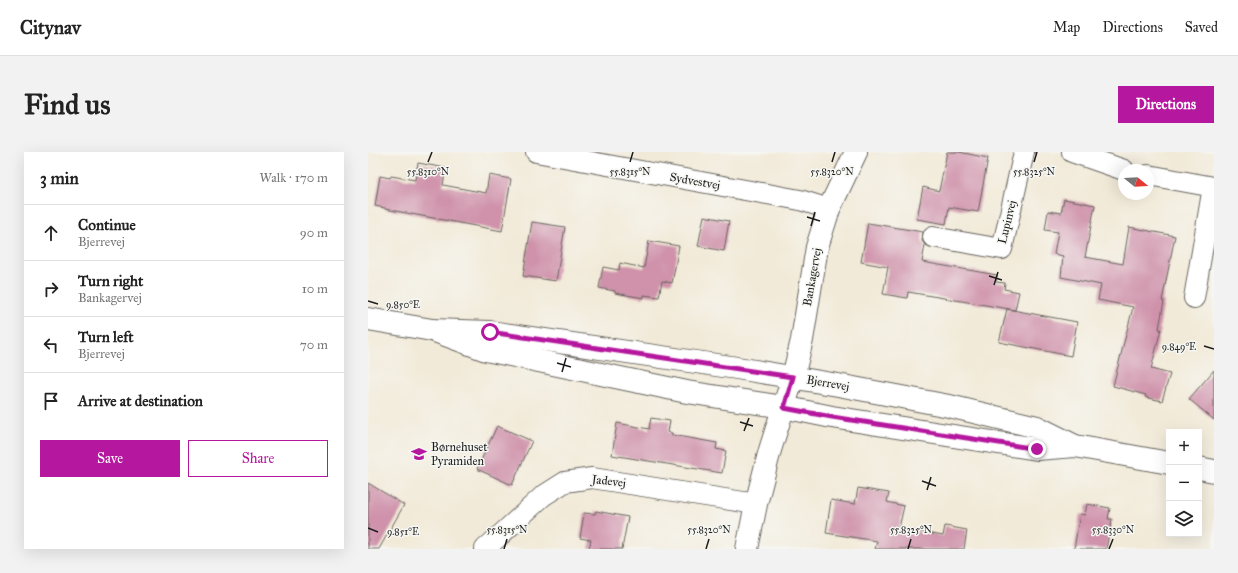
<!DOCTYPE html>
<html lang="en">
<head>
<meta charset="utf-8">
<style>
  :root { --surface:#fff; --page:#f2f2f2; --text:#222; --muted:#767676; --line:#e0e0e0; --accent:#b5179e }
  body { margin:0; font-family:"IM FELL Great Primer",serif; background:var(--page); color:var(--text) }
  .controls { position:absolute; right:12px; bottom:12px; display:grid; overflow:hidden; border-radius:0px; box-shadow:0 4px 16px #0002 }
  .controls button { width:36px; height:36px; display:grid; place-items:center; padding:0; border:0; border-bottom:1px solid var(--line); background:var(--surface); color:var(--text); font:20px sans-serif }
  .compass { position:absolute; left:750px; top:12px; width:36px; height:36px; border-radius:50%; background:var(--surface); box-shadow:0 4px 16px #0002; rotate:108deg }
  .stop { position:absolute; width:12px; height:12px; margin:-9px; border:3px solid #b5179e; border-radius:50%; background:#fff }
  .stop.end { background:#b5179e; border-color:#fff; box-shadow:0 1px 4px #0008 }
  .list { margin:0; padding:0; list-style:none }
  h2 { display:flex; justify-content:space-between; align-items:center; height:52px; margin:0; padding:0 16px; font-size:17px }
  h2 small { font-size:13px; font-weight:400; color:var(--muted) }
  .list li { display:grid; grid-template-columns:26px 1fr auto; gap:12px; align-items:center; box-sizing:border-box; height:56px; padding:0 16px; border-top:1px solid var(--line) }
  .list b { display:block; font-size:15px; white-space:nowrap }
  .list p { margin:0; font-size:13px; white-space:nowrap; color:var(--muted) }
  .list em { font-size:13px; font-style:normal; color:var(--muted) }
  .actions { display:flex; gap:8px; padding:12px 16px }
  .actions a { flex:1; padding:9px 0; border:1px solid var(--accent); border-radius:0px; text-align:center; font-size:14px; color:var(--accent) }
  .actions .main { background:var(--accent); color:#fff }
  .icon { flex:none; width:22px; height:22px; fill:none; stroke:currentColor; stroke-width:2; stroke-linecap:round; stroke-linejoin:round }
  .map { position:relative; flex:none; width:846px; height:397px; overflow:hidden; border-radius:0px }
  header { display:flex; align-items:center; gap:24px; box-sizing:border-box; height:56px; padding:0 20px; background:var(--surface); border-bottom:1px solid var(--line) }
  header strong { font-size:19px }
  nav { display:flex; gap:22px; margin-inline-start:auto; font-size:14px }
  .intro { display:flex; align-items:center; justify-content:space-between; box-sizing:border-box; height:96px; padding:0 24px }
  h1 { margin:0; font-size:28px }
  .button { padding:10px 18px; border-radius:0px; background:var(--accent); color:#fff; font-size:14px; font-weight:700 }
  main { display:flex; gap:24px; padding:0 24px }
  aside { flex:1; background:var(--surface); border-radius:0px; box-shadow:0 4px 16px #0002 }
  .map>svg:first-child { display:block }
</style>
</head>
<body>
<header>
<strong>Citynav</strong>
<nav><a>Map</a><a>Directions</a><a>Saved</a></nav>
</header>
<div class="intro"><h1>Find us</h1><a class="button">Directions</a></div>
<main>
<aside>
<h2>3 min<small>Walk · 170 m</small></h2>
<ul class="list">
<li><svg class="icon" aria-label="ahead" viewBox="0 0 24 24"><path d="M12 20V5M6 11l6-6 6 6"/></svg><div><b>Continue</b><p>Bjerrevej</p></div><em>90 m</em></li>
<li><svg class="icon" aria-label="right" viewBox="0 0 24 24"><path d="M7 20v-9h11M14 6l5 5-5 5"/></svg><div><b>Turn right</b><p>Bankagervej</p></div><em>10 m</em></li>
<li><svg class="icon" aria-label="left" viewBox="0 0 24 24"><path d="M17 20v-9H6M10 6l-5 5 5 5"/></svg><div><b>Turn left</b><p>Bjerrevej</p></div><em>70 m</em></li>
<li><svg class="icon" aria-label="arrive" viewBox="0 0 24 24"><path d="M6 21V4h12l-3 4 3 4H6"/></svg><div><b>Arrive at destination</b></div></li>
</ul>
<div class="actions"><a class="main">Save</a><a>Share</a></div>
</aside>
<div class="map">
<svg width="846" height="397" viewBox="0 0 846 397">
  <rect width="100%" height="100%" fill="#f6f6f2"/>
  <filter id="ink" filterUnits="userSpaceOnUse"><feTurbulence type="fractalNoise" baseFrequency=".025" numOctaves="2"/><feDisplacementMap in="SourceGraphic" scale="8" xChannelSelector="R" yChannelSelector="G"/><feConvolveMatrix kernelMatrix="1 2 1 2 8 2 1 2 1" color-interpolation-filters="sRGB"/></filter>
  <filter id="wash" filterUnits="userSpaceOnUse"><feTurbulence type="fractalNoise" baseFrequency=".012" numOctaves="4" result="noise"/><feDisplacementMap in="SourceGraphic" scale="16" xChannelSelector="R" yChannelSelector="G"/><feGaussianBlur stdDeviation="0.9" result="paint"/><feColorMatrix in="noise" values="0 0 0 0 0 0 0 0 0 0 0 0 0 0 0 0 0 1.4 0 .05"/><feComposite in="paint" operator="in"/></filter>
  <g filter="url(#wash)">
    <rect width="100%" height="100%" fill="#f2ead8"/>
    <g id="blocks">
      <g fill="#cf92aa">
        <path d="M 579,0 L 591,0 L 620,6 L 610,60 L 581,55 L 578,72 L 549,67 L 555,35 L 571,39 Z"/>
        <path d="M 50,11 L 78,16 L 75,33 L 118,41 L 121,23 L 143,27 L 134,79 L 17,57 L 17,56 L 7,54 L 12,24 L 22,26 L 23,24 L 47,28 Z"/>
        <path d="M 696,47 L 727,53 L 717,105 L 755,112 L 761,75 L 807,84 L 794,149 L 796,149 L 791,177 L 793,177 L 783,217 L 802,222 L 794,249 L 777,245 L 778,243 L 745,234 L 765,155 L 730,148 L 733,133 L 693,125 L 695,104 L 686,102 L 690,80 L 677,78 L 680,59 L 693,61 Z"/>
        <path d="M 336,64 L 361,69 L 356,99 L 330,94 Z"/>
        <path d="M 164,70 L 197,75 L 188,129 L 155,124 Z"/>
        <path d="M 500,71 L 555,80 L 554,89 L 557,93 L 554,110 L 629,123 L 628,130 L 637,131 L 636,137 L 651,140 L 647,158 L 540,140 L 539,146 L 515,142 L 520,115 L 493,110 Z"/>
        <path d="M 281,89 L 311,94 L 304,131 L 294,129 L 291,145 L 276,143 L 276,146 L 247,141 L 247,139 L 231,136 L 235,115 L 251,118 L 252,111 L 276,116 Z"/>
        <path d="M 639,157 L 709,170 L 703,204 L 631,190 Z"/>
        <path d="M 846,218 L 846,268 L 821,247 Z"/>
        <path d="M 283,266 L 302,269 L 300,280 L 304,281 L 304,283 L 349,291 L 348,297 L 358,299 L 354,321 L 244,303 L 249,271 L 281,277 Z"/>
        <path d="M 129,274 L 164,289 L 144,333 L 109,317 Z"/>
        <path d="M 0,331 L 36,353 L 11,397 L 0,397 Z"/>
        <path d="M 490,336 L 521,341 L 519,350 L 536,354 L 531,376 L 575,384 L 577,374 L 599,378 L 596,397 L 507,397 L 509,389 L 458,381 L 463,348 L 487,352 Z"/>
        <path d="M 719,352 L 742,356 L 740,367 L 744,367 L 738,397 L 706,397 L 712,362 L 717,363 Z"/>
        <path d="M 228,359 L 260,365 L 254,397 L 221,397 L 223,388 L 212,386 L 216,361 L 227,362 Z"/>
      </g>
    </g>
  </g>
  <g filter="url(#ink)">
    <use href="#blocks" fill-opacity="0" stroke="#67645e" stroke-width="1"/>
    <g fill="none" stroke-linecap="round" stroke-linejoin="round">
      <g stroke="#67645e" stroke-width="22">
        <g id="minor">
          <path d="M 168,0 L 432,48 L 461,57"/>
          <path d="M 704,0 L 756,18"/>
          <path d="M 780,23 L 846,35"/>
          <path d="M 565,85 L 634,97 L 656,0"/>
          <path d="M 826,146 L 845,35"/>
          <path d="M 117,397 L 175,344 L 197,330 L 224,326 L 388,352"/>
        </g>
      </g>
      <g stroke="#67645e" stroke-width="24">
        <g id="tertiary">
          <path d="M 0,167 L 64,178 L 122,180 L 369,216 L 470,233 L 581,254 L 669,275 L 707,294"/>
          <path d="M 64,178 L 118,198 L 319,240 L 415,255 L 464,265 L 669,297 L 707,294 L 801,311"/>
          <path d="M 831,316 L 846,319"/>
          <path d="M 379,397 L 388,352 L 402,298 L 425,225 L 434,188 L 449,95 L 461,57 L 488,0"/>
        </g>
      </g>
      <use href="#minor" stroke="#fff" stroke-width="20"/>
      <use href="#tertiary" stroke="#fff" stroke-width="22"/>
    </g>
  </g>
  <g fill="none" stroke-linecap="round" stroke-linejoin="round" filter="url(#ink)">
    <path stroke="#b5179e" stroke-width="5" d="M 122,180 L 425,225 L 416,256 L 464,265 L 669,297"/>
  </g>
  <path fill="none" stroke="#1c1c1c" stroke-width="1.5" d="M 60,10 L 64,0M 262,10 L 265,0M 464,10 L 467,0M 666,10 L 669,0M 439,65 L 452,69M 443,74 L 447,60M 621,124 L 634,128M 626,133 L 630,120M 0,149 L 10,152M 836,194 L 846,197M 189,211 L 203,215M 194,220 L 198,206M 372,270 L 385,274M 376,279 L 381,266M 554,329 L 568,334M 559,338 L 563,325M 0,376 L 10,380M 136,397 L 139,387M 338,397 L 341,387M 540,397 L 543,387M 741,397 L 745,387"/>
  <defs>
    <g id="school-bare" transform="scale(1.2)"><path d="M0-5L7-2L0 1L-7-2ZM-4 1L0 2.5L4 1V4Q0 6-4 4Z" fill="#b5179e" stroke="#f6f6f2" stroke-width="2.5" paint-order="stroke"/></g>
  </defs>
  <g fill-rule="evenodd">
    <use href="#school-bare" x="51" y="302"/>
  </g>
  <g text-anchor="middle" stroke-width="3" stroke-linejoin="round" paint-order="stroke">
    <g font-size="12" fill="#1c1c1c" stroke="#f6f6f2">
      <text transform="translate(327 29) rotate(10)" y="4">Sydvestvej</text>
      <text transform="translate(639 70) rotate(-76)" y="4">Lupinvej</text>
      <text transform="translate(444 125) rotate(-80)" y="4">Bankagervej</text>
      <text transform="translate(460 231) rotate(10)" y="4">Bjerrevej</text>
      <text transform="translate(241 329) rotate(7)" y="4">Jadevej</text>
    </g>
    <g font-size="12" fill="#1c1c1c" stroke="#f6f6f2" text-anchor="start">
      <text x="63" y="299">Børnehuset<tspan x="63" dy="14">Pyramiden</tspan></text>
    </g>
  </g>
  <g font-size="10" text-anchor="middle" fill="#1c1c1c" stroke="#f6f6f2" stroke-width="3" stroke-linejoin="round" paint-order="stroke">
    <text x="60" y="23">55.8310°N</text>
    <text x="262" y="23">55.8315°N</text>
    <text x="464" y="23">55.8320°N</text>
    <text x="666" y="23">55.8325°N</text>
    <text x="35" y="156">9.850°E</text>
    <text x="811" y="198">9.849°E</text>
    <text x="139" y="381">55.8315°N</text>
    <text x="341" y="381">55.8320°N</text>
    <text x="543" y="381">55.8325°N</text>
    <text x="745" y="381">55.8330°N</text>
    <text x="35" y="383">9.851°E</text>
  </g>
</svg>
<div class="controls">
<button>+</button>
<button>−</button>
<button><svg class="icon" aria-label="layers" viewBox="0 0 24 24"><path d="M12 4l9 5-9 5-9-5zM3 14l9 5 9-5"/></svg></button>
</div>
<svg class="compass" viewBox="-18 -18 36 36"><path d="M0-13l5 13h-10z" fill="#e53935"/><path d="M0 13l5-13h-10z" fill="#767676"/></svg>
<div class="stop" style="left:122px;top:180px"></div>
<div class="stop end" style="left:669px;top:297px"></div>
</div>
</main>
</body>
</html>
